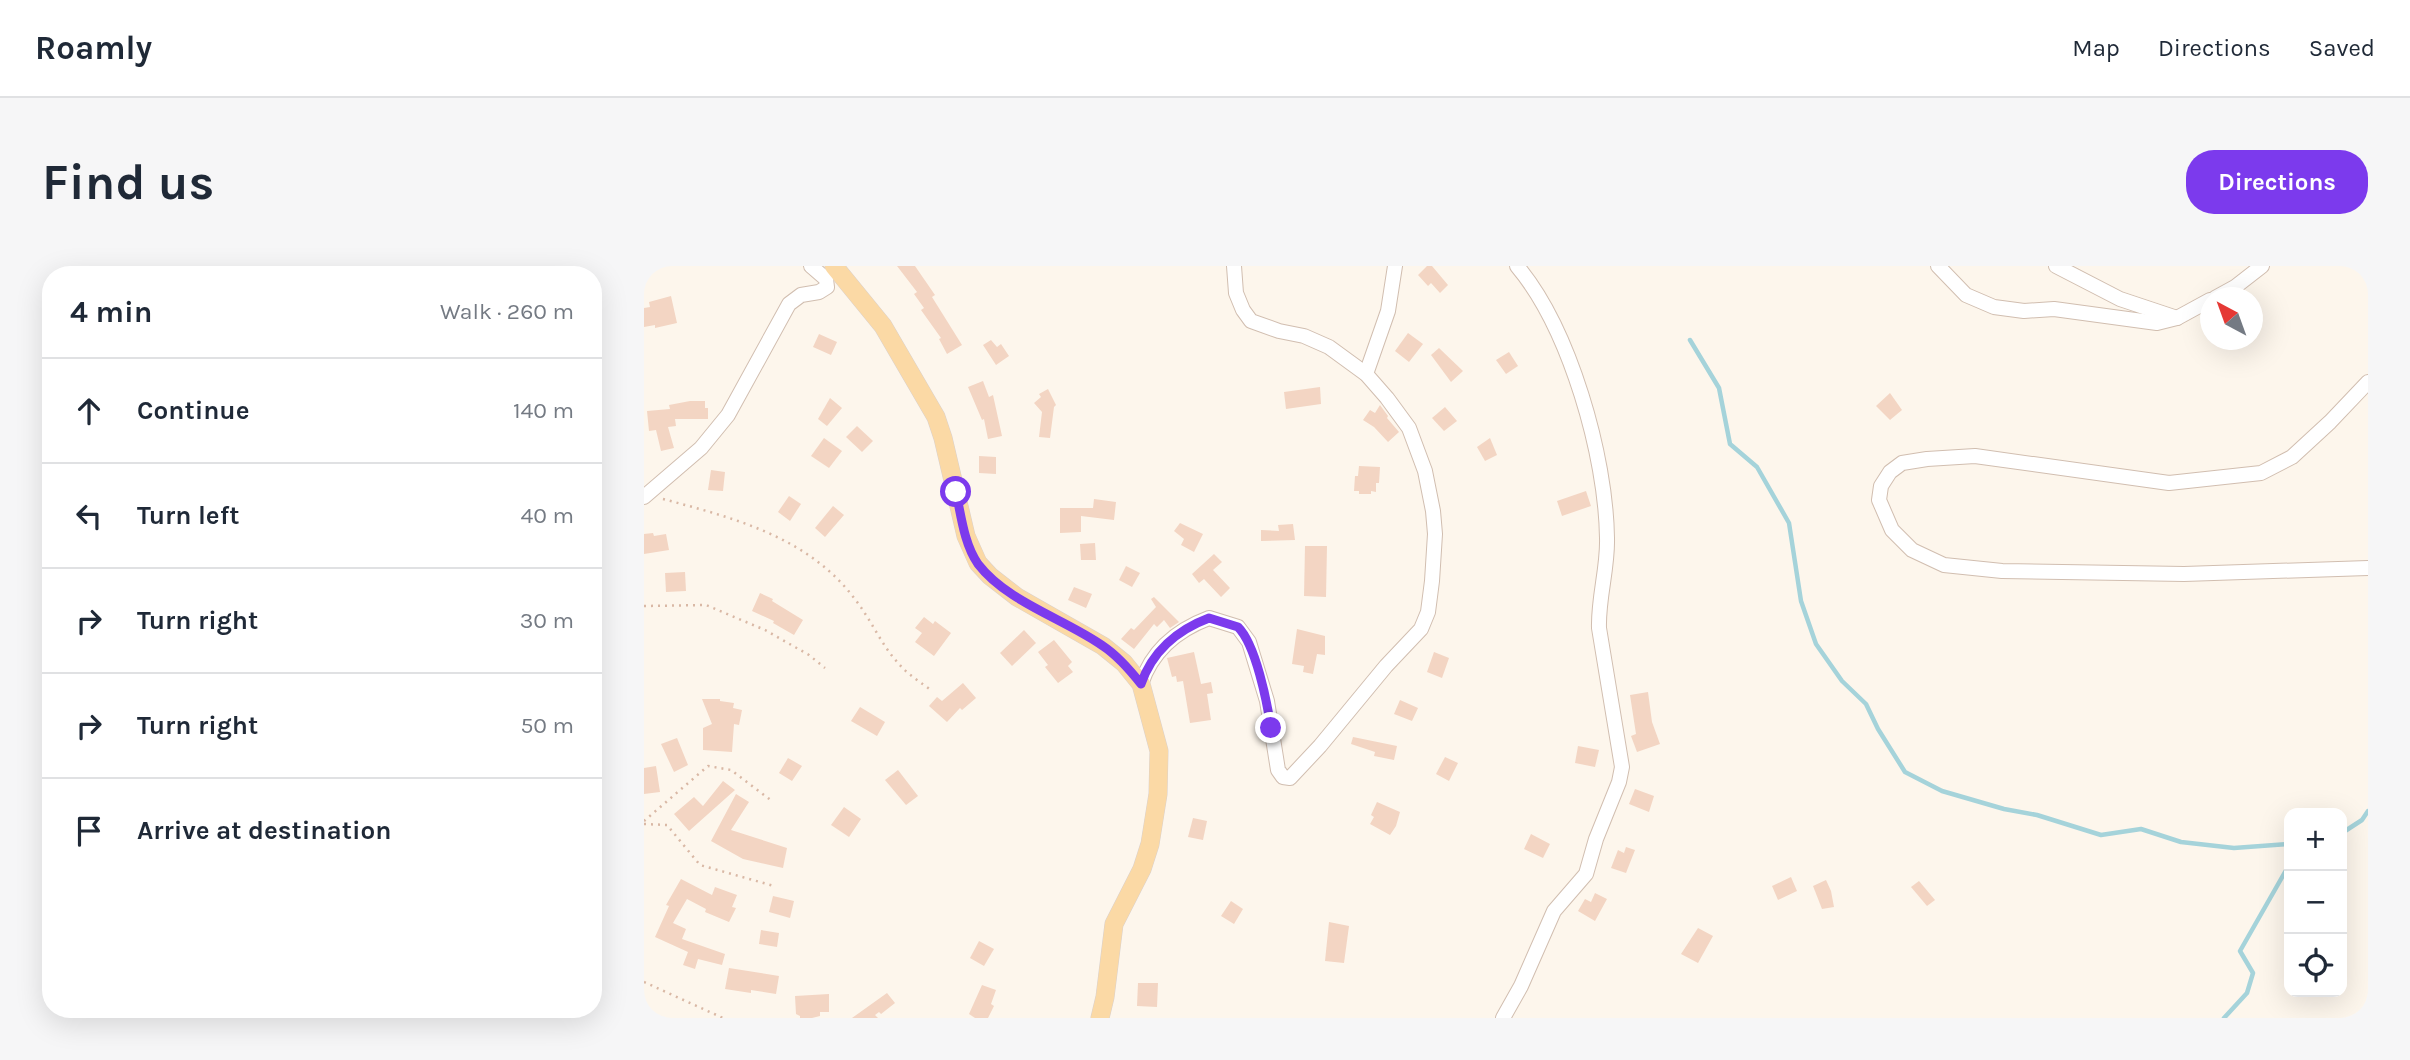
<!DOCTYPE html>
<html lang="en">
<head>
<meta charset="utf-8">
<style>
  :root { --surface:#fff; --page:#f6f6f7; --text:#1f2937; --muted:#747a83; --line:#e0e1e3; --accent:#7c3aed }
  body { margin:0; font-family:Karla,sans-serif; background:var(--page); color:var(--text) }
  .controls { position:absolute; right:21px; bottom:21px; display:grid; overflow:hidden; border-radius:14px; box-shadow:0 7px 28px #0002 }
  .controls button { width:63px; height:63px; display:grid; place-items:center; padding:0; border:0; border-bottom:2px solid var(--line); background:var(--surface); color:var(--text); font:35px sans-serif }
  .compass { position:absolute; left:1556px; top:21px; width:63px; height:63px; border-radius:50%; background:var(--surface); box-shadow:0 7px 28px #0002; rotate:319deg }
  .stop { position:absolute; width:21px; height:21px; margin:-16px; border:5px solid #7c3aed; border-radius:50%; background:#fff }
  .stop.end { background:#7c3aed; border-color:#fff; box-shadow:0 2px 7px #0008 }
  .list { margin:0; padding:0; list-style:none }
  h2 { display:flex; justify-content:space-between; align-items:center; height:91px; margin:0; padding:0 28px; font-size:30px }
  h2 small { font-size:23px; font-weight:400; color:var(--muted) }
  .list li { display:grid; grid-template-columns:46px 1fr auto; gap:21px; align-items:center; box-sizing:border-box; height:105px; padding:0 28px; border-top:2px solid var(--line) }
  .list b { display:block; font-size:26px; white-space:nowrap }
  .list em { font-size:23px; font-style:normal; color:var(--muted) }
  .icon { flex:none; width:38px; height:38px; fill:none; stroke:currentColor; stroke-width:2; stroke-linecap:round; stroke-linejoin:round }
  .map { position:relative; flex:none; width:1724px; height:752px; overflow:hidden; border-radius:28px }
  header { display:flex; align-items:center; gap:42px; box-sizing:border-box; height:98px; padding:0 35px; background:var(--surface); border-bottom:2px solid var(--line) }
  header strong { font-size:33px }
  nav { display:flex; gap:38px; margin-inline-start:auto; font-size:24px }
  .intro { display:flex; align-items:center; justify-content:space-between; box-sizing:border-box; height:168px; padding:0 42px }
  h1 { margin:0; font-size:49px }
  .button { padding:18px 32px; border-radius:28px; background:var(--accent); color:#fff; font-size:24px; font-weight:700 }
  main { display:flex; gap:42px; padding:0 42px }
  aside { flex:1; background:var(--surface); border-radius:28px; box-shadow:0 7px 28px #0002 }
  .map>svg:first-child { display:block }
</style>
</head>
<body>
<header>
<strong>Roamly</strong>
<nav><a>Map</a><a>Directions</a><a>Saved</a></nav>
</header>
<div class="intro"><h1>Find us</h1><a class="button">Directions</a></div>
<main>
<aside>
<h2>4 min<small>Walk · 260 m</small></h2>
<ul class="list">
<li><svg class="icon" aria-label="ahead" viewBox="0 0 24 24"><path d="M12 20V5M6 11l6-6 6 6"/></svg><div><b>Continue</b></div><em>140 m</em></li>
<li><svg class="icon" aria-label="left" viewBox="0 0 24 24"><path d="M17 20v-9H6M10 6l-5 5 5 5"/></svg><div><b>Turn left</b></div><em>40 m</em></li>
<li><svg class="icon" aria-label="right" viewBox="0 0 24 24"><path d="M7 20v-9h11M14 6l5 5-5 5"/></svg><div><b>Turn right</b></div><em>30 m</em></li>
<li><svg class="icon" aria-label="right" viewBox="0 0 24 24"><path d="M7 20v-9h11M14 6l5 5-5 5"/></svg><div><b>Turn right</b></div><em>50 m</em></li>
<li><svg class="icon" aria-label="arrive" viewBox="0 0 24 24"><path d="M6 21V4h12l-3 4 3 4H6"/></svg><div><b>Arrive at destination</b></div></li>
</ul>
</aside>
<div class="map">
<svg width="1724" height="752" viewBox="0 0 1724 752">
  <rect width="100%" height="100%" fill="#fdf6ec"/>
  <g fill="none" stroke-linecap="round" stroke-linejoin="round">
    <g stroke="#a5d3da" stroke-width="4.5">
      <path d="M 1046,74 L 1075,122 L 1086,178 L 1113,201 L 1145,257 L 1157,335 L 1172,378 L 1198,415 L 1222,438 L 1234,463 L 1261,506 L 1298,525 L 1360,543 L 1393,549 L 1457,569 L 1497,563 L 1537,576 L 1590,582 L 1645,578"/>
      <path d="M 1698,567 L 1718,554 L 1724,545"/>
      <path d="M 1580,752 L 1603,727 L 1609,707 L 1596,685 L 1645,599"/>
    </g>
  </g>
  <g fill="#f3d5c3">
    <path d="M 253,0 L 271,0 L 291,29 L 288,31 L 318,79 L 303,88 L 295,73 L 297,72 L 277,44 L 280,42 L 270,28 L 273,26 Z"/>
    <path d="M 783,0 L 788,0 L 804,19 L 796,27 L 787,17 L 784,20 L 774,9 Z"/>
    <path d="M 27,30 L 33,57 L 11,62 L 11,59 L 0,61 L 0,42 L 6,41 L 5,36 Z"/>
    <path d="M 764,67 L 779,78 L 765,96 L 751,85 Z"/>
    <path d="M 175,68 L 193,76 L 187,89 L 169,81 Z"/>
    <path d="M 347,74 L 353,81 L 357,78 L 365,90 L 352,99 L 339,79 Z"/>
    <path d="M 795,82 L 819,105 L 807,116 L 787,89 Z"/>
    <path d="M 865,86 L 874,100 L 862,108 L 852,94 Z"/>
    <path d="M 339,115 L 345,131 L 349,129 L 358,170 L 344,173 L 340,153 L 338,154 L 324,121 Z"/>
    <path d="M 676,121 L 677,138 L 642,143 L 640,126 Z"/>
    <path d="M 404,123 L 412,139 L 410,141 L 406,172 L 395,171 L 398,146 L 390,137 L 397,131 L 395,128 Z"/>
    <path d="M 1246,127 L 1258,144 L 1246,154 L 1232,140 Z"/>
    <path d="M 186,132 L 198,142 L 183,160 L 174,153 Z"/>
    <path d="M 46,135 L 61,135 L 61,142 L 64,142 L 64,153 L 31,153 L 32,160 L 24,161 L 30,182 L 17,185 L 12,164 L 5,165 L 3,145 L 26,143 L 25,139 Z"/>
    <path d="M 736,139 L 744,150 L 743,152 L 755,166 L 744,176 L 730,161 L 719,154 L 726,144 L 731,147 Z"/>
    <path d="M 801,141 L 813,155 L 800,165 L 788,152 Z"/>
    <path d="M 213,160 L 229,175 L 218,186 L 202,171 Z"/>
    <path d="M 180,172 L 198,185 L 185,202 L 167,190 Z"/>
    <path d="M 846,172 L 853,189 L 841,195 L 833,181 Z"/>
    <path d="M 335,190 L 352,191 L 352,208 L 335,207 Z"/>
    <path d="M 715,200 L 736,201 L 735,217 L 732,217 L 732,226 L 727,225 L 727,228 L 715,228 L 715,225 L 710,225 L 711,210 L 714,210 Z"/>
    <path d="M 67,204 L 81,206 L 79,225 L 64,224 Z"/>
    <path d="M 942,225 L 947,240 L 918,250 L 913,235 Z"/>
    <path d="M 145,230 L 157,238 L 146,255 L 134,246 Z"/>
    <path d="M 450,233 L 472,236 L 470,254 L 437,250 L 437,266 L 416,267 L 416,242 L 449,242 Z"/>
    <path d="M 189,240 L 200,249 L 181,271 L 171,262 Z"/>
    <path d="M 536,257 L 559,268 L 550,286 L 537,279 L 540,273 L 530,265 Z"/>
    <path d="M 649,258 L 651,274 L 617,275 L 617,264 L 635,265 L 634,259 Z"/>
    <path d="M 9,267 L 10,270 L 22,268 L 25,284 L 0,288 L 0,268 Z"/>
    <path d="M 451,277 L 452,294 L 437,294 L 436,278 Z"/>
    <path d="M 661,280 L 683,280 L 682,331 L 660,330 Z"/>
    <path d="M 570,288 L 578,296 L 569,304 L 586,322 L 577,331 L 560,313 L 555,317 L 548,308 Z"/>
    <path d="M 482,300 L 496,307 L 488,321 L 475,314 Z"/>
    <path d="M 41,306 L 42,325 L 22,326 L 21,307 Z"/>
    <path d="M 430,321 L 448,328 L 442,342 L 424,334 Z"/>
    <path d="M 116,327 L 129,333 L 128,335 L 159,354 L 150,369 L 129,357 L 130,355 L 108,345 Z"/>
    <path d="M 510,331 L 535,356 L 526,362 L 520,354 L 513,361 L 510,358 L 490,383 L 477,373 L 487,362 L 490,364 L 512,341 L 507,333 Z"/>
    <path d="M 280,351 L 289,358 L 291,355 L 307,367 L 290,390 L 271,376 L 278,367 L 271,362 Z"/>
    <path d="M 653,363 L 681,370 L 681,389 L 673,388 L 669,408 L 659,406 L 660,400 L 648,398 Z"/>
    <path d="M 380,364 L 392,377 L 368,400 L 356,387 Z"/>
    <path d="M 410,374 L 428,396 L 424,400 L 429,406 L 414,417 L 401,401 L 404,399 L 394,386 Z"/>
    <path d="M 550,386 L 557,418 L 567,416 L 569,427 L 563,428 L 567,454 L 546,457 L 539,415 L 533,416 L 532,410 L 528,411 L 523,392 Z"/>
    <path d="M 790,386 L 805,392 L 798,412 L 783,406 Z"/>
    <path d="M 319,417 L 332,432 L 318,444 L 316,442 L 303,456 L 285,440 L 293,431 L 298,435 Z"/>
    <path d="M 1004,426 L 1008,456 L 1016,478 L 993,486 L 987,470 L 992,468 L 986,429 Z"/>
    <path d="M 58,433 L 76,433 L 76,435 L 90,437 L 89,442 L 98,444 L 95,459 L 90,458 L 88,486 L 59,484 L 59,462 L 68,458 Z"/>
    <path d="M 756,434 L 774,442 L 768,455 L 750,448 Z"/>
    <path d="M 216,441 L 241,456 L 233,470 L 207,455 Z"/>
    <path d="M 709,471 L 753,480 L 750,494 L 730,490 L 731,486 L 707,478 Z"/>
    <path d="M 33,472 L 44,499 L 30,506 L 17,478 Z"/>
    <path d="M 934,480 L 955,484 L 951,501 L 931,497 Z"/>
    <path d="M 801,491 L 814,497 L 805,515 L 792,508 Z"/>
    <path d="M 144,492 L 158,500 L 148,515 L 135,507 Z"/>
    <path d="M 12,500 L 16,526 L 0,528 L 0,502 Z"/>
    <path d="M 254,504 L 274,530 L 262,539 L 241,514 Z"/>
    <path d="M 79,515 L 91,524 L 45,565 L 30,548 L 50,531 L 59,540 Z"/>
    <path d="M 991,523 L 1010,530 L 1005,546 L 985,538 Z"/>
    <path d="M 92,528 L 105,536 L 87,564 L 143,582 L 139,602 L 99,593 L 67,575 Z"/>
    <path d="M 733,536 L 756,546 L 752,560 L 746,569 L 726,558 L 730,551 L 727,549 Z"/>
    <path d="M 200,541 L 217,553 L 205,571 L 187,559 Z"/>
    <path d="M 549,552 L 563,555 L 559,574 L 544,571 Z"/>
    <path d="M 887,568 L 906,578 L 899,592 L 880,583 Z"/>
    <path d="M 982,581 L 991,584 L 982,607 L 967,602 L 974,584 L 980,587 Z"/>
    <path d="M 1147,611 L 1153,625 L 1134,634 L 1128,620 Z"/>
    <path d="M 37,613 L 68,629 L 71,621 L 93,629 L 88,641 L 92,642 L 85,656 L 61,646 L 62,643 L 43,633 L 29,657 L 42,663 L 38,673 L 81,688 L 78,699 L 54,693 L 51,703 L 39,699 L 44,686 L 11,671 L 25,640 L 22,639 Z"/>
    <path d="M 1182,614 L 1187,625 L 1190,641 L 1178,643 L 1169,620 Z"/>
    <path d="M 1275,615 L 1291,634 L 1283,640 L 1267,621 Z"/>
    <path d="M 951,627 L 963,633 L 951,655 L 934,645 L 941,633 L 947,636 Z"/>
    <path d="M 129,630 L 150,635 L 146,652 L 125,646 Z"/>
    <path d="M 587,635 L 599,643 L 590,658 L 577,650 Z"/>
    <path d="M 685,656 L 705,660 L 700,697 L 681,695 Z"/>
    <path d="M 1054,662 L 1069,670 L 1054,697 L 1037,688 Z"/>
    <path d="M 117,664 L 135,667 L 133,681 L 115,678 Z"/>
    <path d="M 335,675 L 350,683 L 340,700 L 326,692 Z"/>
    <path d="M 85,702 L 135,710 L 132,728 L 107,724 L 107,727 L 81,723 Z"/>
    <path d="M 494,717 L 514,717 L 513,741 L 493,740 Z"/>
    <path d="M 338,719 L 352,724 L 347,738 L 350,740 L 344,752 L 331,752 L 325,748 Z"/>
    <path d="M 243,727 L 251,737 L 237,748 L 235,746 L 231,749 L 234,752 L 208,752 Z"/>
    <path d="M 185,728 L 185,746 L 176,746 L 176,750 L 168,752 L 156,752 L 156,750 L 152,748 L 151,730 Z"/>
  </g>
  <g fill="none" stroke-linecap="round" stroke-linejoin="round">
    <g stroke="#d1beb0" stroke-width="16">
      <g id="minor">
        <path d="M 1294,0 L 1322,29 L 1350,41 L 1380,45 L 1410,43 L 1513,57 L 1533,52 L 1566,34"/>
        <path d="M 1412,0 L 1476,33 L 1533,52"/>
        <path d="M 1571,32 L 1591,21 L 1618,0"/>
        <path d="M 722,108 L 744,45 L 751,0"/>
        <path d="M 1724,116 L 1686,156 L 1648,191 L 1617,207 L 1525,217 L 1331,190 L 1283,193 L 1258,197 L 1246,206 L 1237,220 L 1235,234 L 1248,264 L 1268,284 L 1300,299 L 1358,305 L 1540,308 L 1724,302"/>
        <path d="M 0,231 L 57,182 L 84,149 L 145,38 L 157,29 L 175,26 L 183,21 L 182,13 L 167,0"/>
        <path d="M 497,418 C 508,385 533,364 565,352 L 594,361 L 605,376 L 623,435 L 634,504 L 639,511 L 646,512 L 676,480 L 742,400 L 777,363 L 784,346 L 788,315 L 791,268 L 789,245 L 781,205 L 765,162 L 743,132 L 722,108 L 685,81 L 660,70 L 635,65 L 607,55 L 599,44 L 592,27 L 590,0"/>
        <path d="M 859,752 L 877,720 L 910,645 L 942,608 L 952,573 L 975,516 L 978,501 L 955,362 C 954,332 964,302 963,272 C 962,190 926,63 873,0"/>
      </g>
    </g>
    <g stroke="#dad1cd" stroke-width="19">
      <path id="major" d="M 190,0 L 239,60 L 292,151 L 299,172 L 322,270 L 334,297 L 346,310 L 373,331 L 459,380 L 480,397 L 497,418 L 515,485 L 514,528 L 506,578 L 498,603 L 470,658 L 461,731 L 456,752"/>
    </g>
    <g stroke="#d9b8a5" stroke-width="2.5" stroke-dasharray="2 5" stroke-linecap="butt">
      <path d="M 19,233 C 90,252 164,271 210,332 C 227,353 237,379 255,398 C 264,409 278,417 288,425"/>
      <path d="M 0,340 L 62,339 L 121,364 L 165,389 L 181,402"/>
      <path d="M 0,555 L 64,500 L 87,504 L 128,535"/>
      <path d="M 0,558 L 23,559 L 56,599 L 130,620"/>
      <path d="M 0,716 L 79,752"/>
    </g>
    <use href="#minor" stroke="#fff" stroke-width="14"/>
    <use href="#major" stroke="#fbd9a5" stroke-width="18"/>
  </g>
  <g fill="none" stroke-linecap="round" stroke-linejoin="round">
    <path stroke="#7c3aed" stroke-width="9" d="M 312,226 C 317,249 320,278 334,298 C 363,336 421,353 459,380 C 474,390 486,404 497,418 C 508,386 533,364 565,352 L 594,361 C 612,379 623,436 627,462"/>
  </g>
</svg>
<div class="controls">
<button>+</button>
<button>−</button>
<button><svg class="icon" aria-label="locate" viewBox="0 0 24 24"><circle cx="12" cy="12" r="6"/><path d="M12 2v4M12 18v4M2 12h4M18 12h4"/></svg></button>
</div>
<svg class="compass" viewBox="-18 -18 36 36"><path d="M0-13l5 13h-10z" fill="#e53935"/><path d="M0 13l5-13h-10z" fill="#747a83"/></svg>
<div class="stop" style="left:312px;top:226px"></div>
<div class="stop end" style="left:627px;top:462px"></div>
</div>
</main>
</body>
</html>
